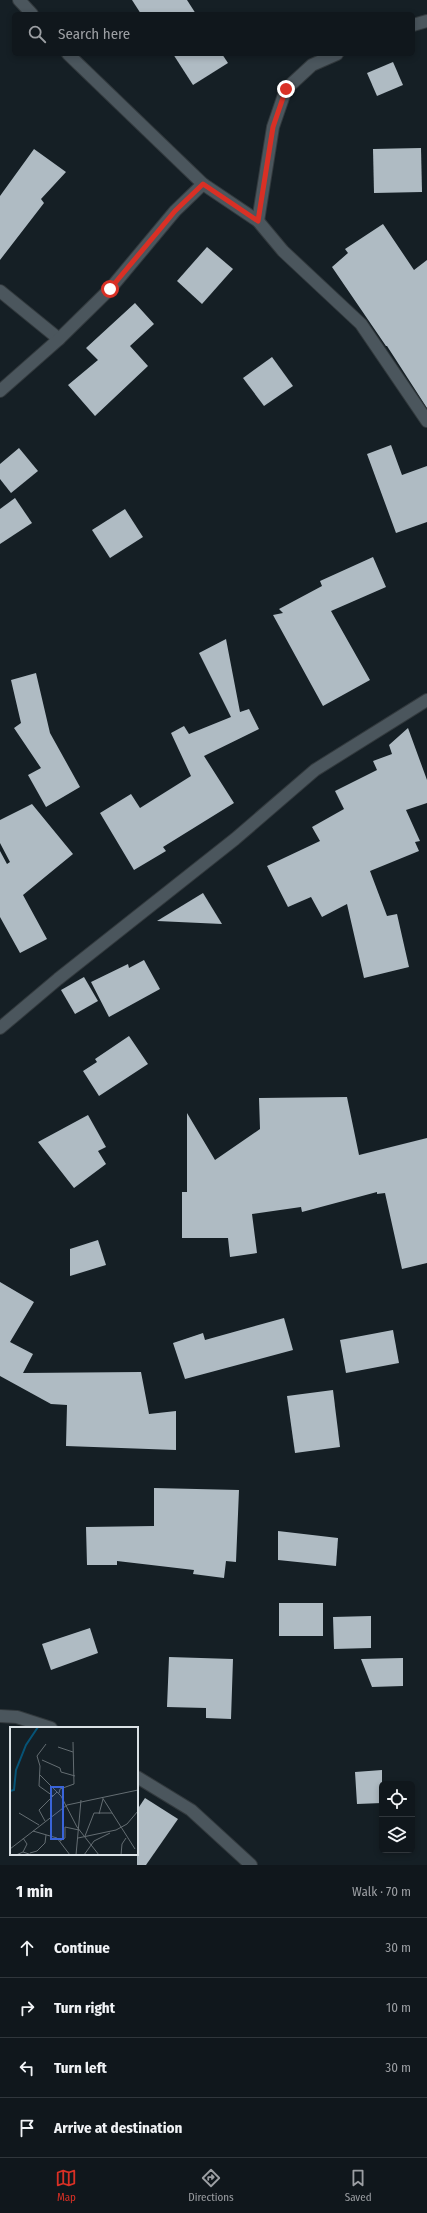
<!DOCTYPE html>
<html lang="en">
<head>
<meta charset="utf-8">
<style>
  :root { --surface:#10171c; --page:#192025; --text:#f1f3f6; --muted:#9c9fa3; --line:#30363b; --accent:#d93025 }
  body { margin:0; font-family:"Fira Sans Condensed",sans-serif; background:var(--page); color:var(--text) }
  .controls { position:absolute; right:12px; bottom:12px; display:grid; overflow:hidden; border-radius:6px; box-shadow:0 2px 6px #0003 }
  .controls button { width:36px; height:36px; display:grid; place-items:center; padding:0; border:0; border-bottom:1px solid var(--line); background:var(--surface); color:var(--text); font:20px sans-serif }
  .stop { position:absolute; width:12px; height:12px; margin:-9px; border:3px solid #d93025; border-radius:50%; background:#fff }
  .stop.end { background:#d93025; border-color:#fff; box-shadow:0 1px 4px #0008 }
  .list { margin:0; padding:0; list-style:none }
  h2 { display:flex; justify-content:space-between; align-items:center; height:52px; margin:0; padding:0 16px; font-size:17px }
  h2 small { font-size:13px; font-weight:400; color:var(--muted) }
  .list li { display:grid; grid-template-columns:26px 1fr auto; gap:12px; align-items:center; box-sizing:border-box; height:60px; padding:0 16px; border-top:1px solid var(--line) }
  .list b { display:block; font-size:15px; white-space:nowrap }
  .list em { font-size:13px; font-style:normal; color:var(--muted) }
  .icon { flex:none; width:22px; height:22px; fill:none; stroke:currentColor; stroke-width:2; stroke-linecap:round; stroke-linejoin:round }
  .map { position:relative; flex:none; width:427px; height:1865px; overflow:hidden }
  .search { position:absolute; background:var(--surface); box-shadow:0 2px 6px #0003; left:12px; right:12px; top:12px; height:44px; display:flex; align-items:center; gap:10px; box-sizing:border-box; padding:0 14px; border-radius:6px; color:var(--muted); font-size:15px }
  .sheet { height:292px; background:var(--surface) }
  nav { display:flex; justify-content:space-around; align-items:center; box-sizing:border-box; height:56px; border-top:1px solid var(--line); background:var(--surface); font-size:11px; color:var(--muted) }
  nav a { display:grid; justify-items:center; gap:2px }
  nav .on { color:var(--accent) }
  .map>svg:first-child { display:block }
</style>
</head>
<body>
<div class="map">
<svg width="427" height="1865" viewBox="0 0 427 1865">
  <rect width="100%" height="100%" fill="#151f25"/>
  <g fill="#afbbc3">
    <path d="M 132,0 L 187,0 L 196,14 L 141,14 Z"/>
    <path d="M 173,54 L 222,54 L 228,63 L 193,85 Z"/>
    <path d="M 393,62 L 403,85 L 377,96 L 367,73 Z"/>
    <path d="M 421,148 L 422,192 L 374,193 L 373,149 Z"/>
    <path d="M 34,149 L 66,172 L 41,199 L 44,203 L 0,260 L 0,196 Z"/>
    <path d="M 383,224 L 414,270 L 427,260 L 427,408 L 387,346 L 386,346 L 332,267 L 348,253 L 345,249 Z"/>
    <path d="M 207,247 L 233,269 L 202,304 L 177,281 Z"/>
    <path d="M 135,303 L 154,324 L 130,346 L 148,366 L 95,416 L 68,385 L 98,360 L 86,348 Z"/>
    <path d="M 272,357 L 293,386 L 264,406 L 243,378 Z"/>
    <path d="M 391,445 L 402,475 L 427,466 L 427,522 L 396,533 L 367,454 Z"/>
    <path d="M 19,448 L 38,471 L 11,493 L 0,479 L 0,464 Z"/>
    <path d="M 15,498 L 32,523 L 0,544 L 0,509 Z"/>
    <path d="M 125,509 L 143,537 L 110,558 L 92,530 Z"/>
    <path d="M 373,557 L 386,587 L 331,611 L 370,680 L 323,706 L 273,615 L 283,613 L 279,609 L 322,586 L 320,581 Z"/>
    <path d="M 226,639 L 240,712 L 249,709 L 259,729 L 204,756 L 234,803 L 163,847 L 166,851 L 134,870 L 100,813 L 131,794 L 140,808 L 191,776 L 171,733 L 184,726 L 189,734 L 231,717 L 199,653 Z"/>
    <path d="M 36,673 L 50,733 L 80,787 L 46,807 L 28,775 L 41,768 L 14,728 L 21,723 L 11,680 Z"/>
    <path d="M 408,728 L 427,780 L 427,803 L 406,810 L 420,841 L 415,842 L 419,851 L 370,871 L 387,916 L 397,914 L 409,967 L 364,978 L 347,904 L 322,917 L 311,897 L 288,907 L 267,866 L 320,841 L 312,827 L 344,809 L 335,791 L 377,770 L 373,761 L 392,754 L 389,745 Z"/>
    <path d="M 32,804 L 73,854 L 23,895 L 47,939 L 20,953 L 0,917 L 0,851 L 7,864 L 10,862 L 0,843 L 0,820 Z"/>
    <path d="M 203,893 L 222,924 L 157,921 Z"/>
    <path d="M 144,960 L 160,989 L 109,1017 L 91,982 L 128,964 L 129,968 Z"/>
    <path d="M 84,977 L 98,1001 L 75,1014 L 61,990 Z"/>
    <path d="M 129,1036 L 148,1064 L 99,1096 L 83,1071 L 97,1062 L 95,1059 Z"/>
    <path d="M 347,1097 L 359,1155 L 427,1138 L 427,1263 L 402,1269 L 385,1193 L 377,1194 L 377,1192 L 302,1212 L 301,1207 L 252,1214 L 257,1253 L 230,1257 L 228,1238 L 182,1238 L 182,1192 L 187,1192 L 187,1113 L 215,1160 L 260,1129 L 259,1098 Z"/>
    <path d="M 88,1115 L 106,1147 L 98,1151 L 106,1164 L 74,1188 L 38,1142 Z"/>
    <path d="M 98,1240 L 106,1265 L 70,1276 L 70,1249 Z"/>
    <path d="M 0,1282 L 34,1302 L 10,1342 L 33,1354 L 23,1373 L 141,1372 L 149,1414 L 176,1411 L 176,1450 L 66,1446 L 67,1405 L 51,1404 L 0,1376 Z"/>
    <path d="M 284,1318 L 293,1350 L 185,1379 L 173,1343 L 203,1333 L 205,1340 Z"/>
    <path d="M 393,1330 L 399,1363 L 346,1373 L 340,1340 Z"/>
    <path d="M 333,1390 L 340,1447 L 295,1453 L 287,1396 Z"/>
    <path d="M 154,1488 L 239,1490 L 236,1562 L 226,1561 L 224,1578 L 193,1574 L 194,1570 L 117,1561 L 117,1565 L 87,1565 L 86,1527 L 154,1526 Z"/>
    <path d="M 278,1531 L 338,1538 L 336,1566 L 278,1560 Z"/>
    <rect x="279" y="1603" width="44" height="33"/>
    <path d="M 371,1616 L 371,1648 L 334,1649 L 333,1617 Z"/>
    <path d="M 90,1628 L 98,1653 L 51,1670 L 42,1644 Z"/>
    <path d="M 169,1657 L 233,1659 L 231,1719 L 206,1718 L 206,1708 L 167,1707 Z"/>
    <path d="M 403,1658 L 403,1686 L 372,1687 L 361,1659 Z"/>
    <path d="M 382,1770 L 382,1803 L 357,1804 L 355,1772 Z"/>
    <path d="M 145,1798 L 178,1819 L 146,1865 L 137,1865 L 137,1810 Z"/>
  </g>
  <g fill="none" stroke-linecap="round" stroke-linejoin="round">
    <g stroke="#32393d" stroke-width="14">
      <g id="street">
        <path d="M 19,0 L 32,14"/>
        <path d="M 413,25 L 427,21"/>
        <path d="M 68,54 L 203,184 L 258,221 L 283,251 L 361,324 L 427,421"/>
        <path d="M 258,221 L 273,127 L 286,89 L 312,65 L 337,54"/>
        <path d="M 0,291 L 59,339"/>
        <path d="M 0,391 L 59,339 L 110,289 L 175,211 L 203,184"/>
        <path d="M 0,1028 L 58,979 L 235,839 L 315,770 L 427,700"/>
        <path d="M 0,1716 L 17,1717 L 51,1728"/>
        <path d="M 137,1777 L 191,1810 L 251,1865"/>
      </g>
    </g>
    <use href="#street" stroke="#4b565d" stroke-width="12"/>
  </g>
  <g fill="none" stroke-linecap="round" stroke-linejoin="round">
    <path stroke="#d93025" stroke-width="5" d="M 110,289 L 175,211 L 203,184 L 258,221 L 273,127 L 286,89"/>
  </g>
  <g transform="translate(10 1727)">
    <rect width="128" height="128" fill="#151f25"/>
    <path fill="none" stroke="#065376" stroke-width="2" d="M 0,64 L 4,63 L 6,43 L 16,18 L 28,0"/>
    <path fill="none" stroke="#646d72" stroke-width="1" d="M 36,17 L 27,29 L 30,39 L 29,59 L 43,69M 48,20 L 63,25M 32,33 L 50,41 L 51,45 L 65,49M 30,48 L 51,69 L 67,100 L 89,128M 49,66 L 50,62 L 64,57 L 63,15M 92,70 L 125,122M 9,86 L 29,98M 89,87 L 93,72M 35,94 L 29,83 L 47,65M 23,104 L 47,111 L 60,128M 75,109 L 84,86 L 102,86M 68,111 L 106,103 L 117,97 L 128,84M 50,114 L 55,111 L 55,100 L 69,103M 0,122 L 57,78 L 128,63M 13,125 L 17,117 L 13,111M 20,126 L 27,124 L 35,116 L 36,108M 6,128 L 13,125 L 22,128M 66,128 L 71,73M 74,128 L 84,114 L 100,106M 111,128 L 112,117 L 116,111"/>
    <path fill="#3964da" fill-opacity="0.15" stroke="#3964da" stroke-width="2" d="M 41,60 L 53,60 L 53,112 L 41,112 Z"/>
    <rect width="128" height="128" fill="none" stroke="#dae1e5" stroke-width="2"/>
  </g>
</svg>
<div class="controls">
<button><svg class="icon" aria-label="locate" viewBox="0 0 24 24"><circle cx="12" cy="12" r="6"/><path d="M12 2v4M12 18v4M2 12h4M18 12h4"/></svg></button>
<button><svg class="icon" aria-label="layers" viewBox="0 0 24 24"><path d="M12 4l9 5-9 5-9-5zM3 14l9 5 9-5"/></svg></button>
</div>
<div class="stop" style="left:110px;top:289px"></div>
<div class="stop end" style="left:286px;top:89px"></div>
<div class="search"><svg class="icon" aria-label="search" viewBox="0 0 24 24"><circle cx="10" cy="10" r="6"/><path d="M15 15l6 6"/></svg>Search here</div>
</div>
<section class="sheet">
<h2>1 min<small>Walk · 70 m</small></h2>
<ul class="list">
<li><svg class="icon" aria-label="ahead" viewBox="0 0 24 24"><path d="M12 20V5M6 11l6-6 6 6"/></svg><div><b>Continue</b></div><em>30 m</em></li>
<li><svg class="icon" aria-label="right" viewBox="0 0 24 24"><path d="M7 20v-9h11M14 6l5 5-5 5"/></svg><div><b>Turn right</b></div><em>10 m</em></li>
<li><svg class="icon" aria-label="left" viewBox="0 0 24 24"><path d="M17 20v-9H6M10 6l-5 5 5 5"/></svg><div><b>Turn left</b></div><em>30 m</em></li>
<li><svg class="icon" aria-label="arrive" viewBox="0 0 24 24"><path d="M6 21V4h12l-3 4 3 4H6"/></svg><div><b>Arrive at destination</b></div></li>
</ul>
</section>
<nav>
<a class="on"><svg class="icon" aria-label="map" viewBox="0 0 24 24"><path d="M3 6l6-2 6 2 6-2v14l-6 2-6-2-6 2zM9 4v14M15 6v14"/></svg>Map</a>
<a><svg class="icon" aria-label="directions" viewBox="0 0 24 24"><path d="M12 3l9 9-9 9-9-9zM9 14v-3h6M13 9l2 2-2 2"/></svg>Directions</a>
<a><svg class="icon" aria-label="saved" viewBox="0 0 24 24"><path d="M7 4h10v16l-5-4-5 4z"/></svg>Saved</a>
</nav>
</body>
</html>
